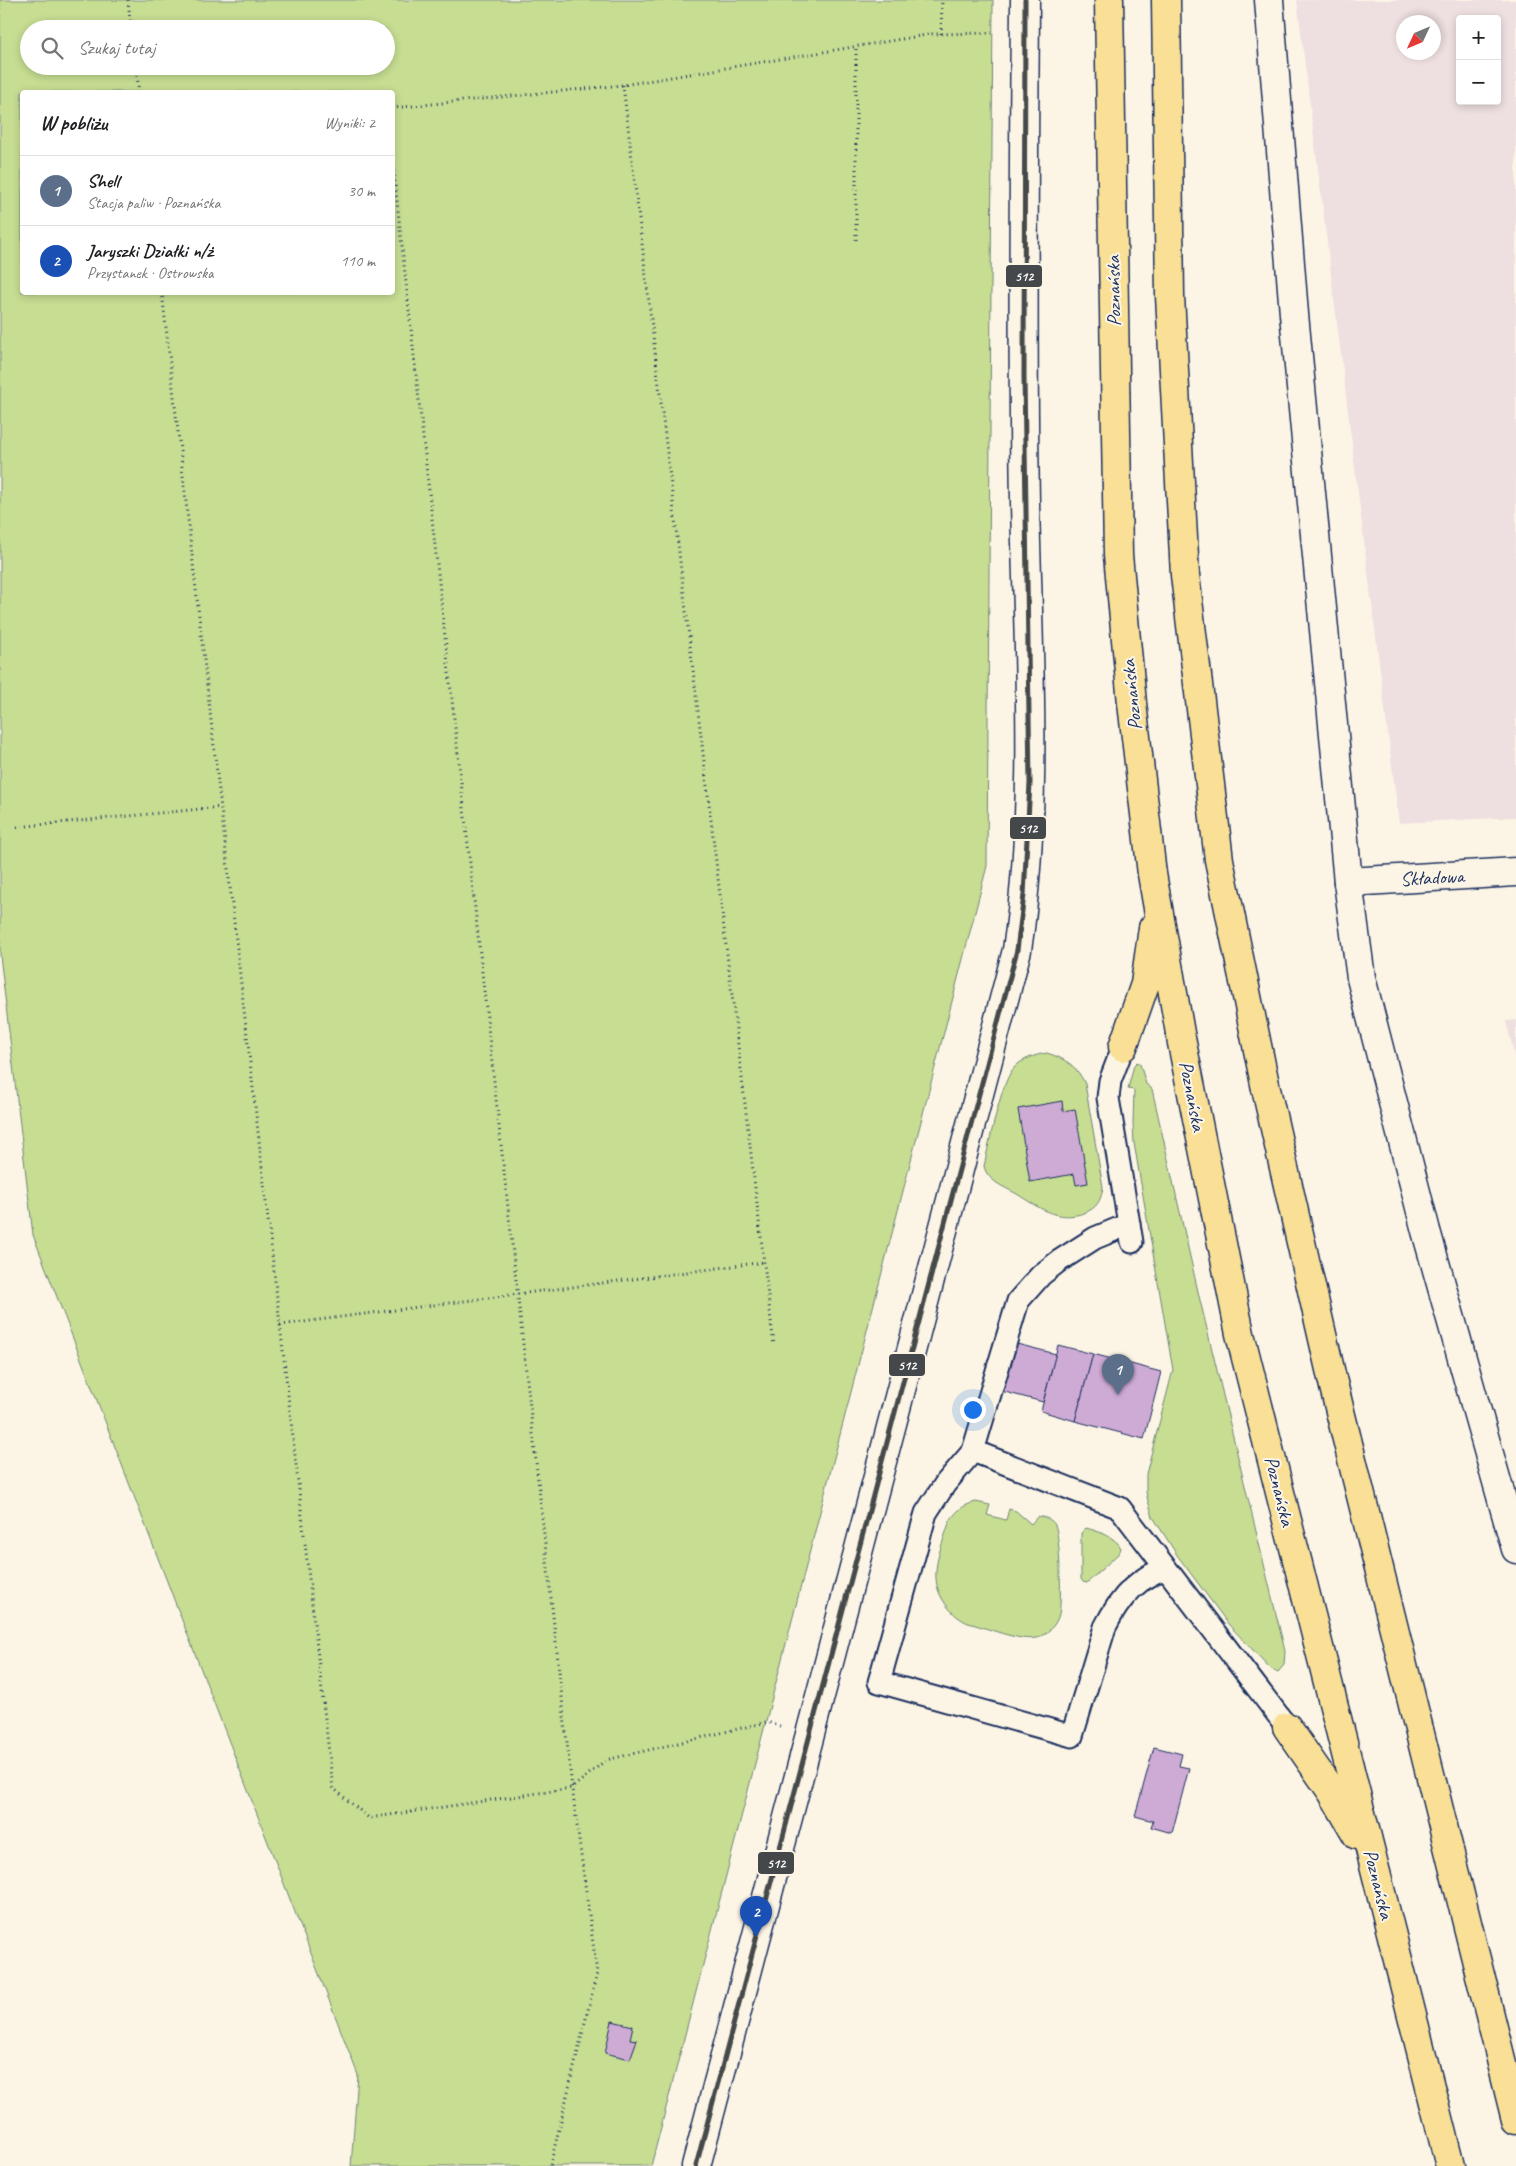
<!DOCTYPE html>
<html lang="pl">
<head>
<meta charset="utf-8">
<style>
  :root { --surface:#fff; --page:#f2f2f2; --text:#202124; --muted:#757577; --line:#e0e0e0; --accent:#7c3aed }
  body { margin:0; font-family:Caveat,sans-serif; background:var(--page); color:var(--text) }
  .controls { position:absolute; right:15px; top:15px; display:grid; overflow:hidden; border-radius:5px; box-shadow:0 2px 8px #0003 }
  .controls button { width:45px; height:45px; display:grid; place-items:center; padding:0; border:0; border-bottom:1px solid var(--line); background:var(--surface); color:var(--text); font:25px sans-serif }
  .compass { position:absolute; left:1396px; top:15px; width:45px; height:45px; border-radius:50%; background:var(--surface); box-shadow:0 2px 8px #0003; rotate:226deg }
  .you { position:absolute; left:972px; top:1409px; width:18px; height:18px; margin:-12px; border:4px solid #fff; border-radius:50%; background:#1a73e8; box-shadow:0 0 0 8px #1a73e833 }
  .badge { display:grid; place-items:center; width:32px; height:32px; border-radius:50%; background:var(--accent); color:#fff; font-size:16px; font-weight:700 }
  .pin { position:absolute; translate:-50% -41px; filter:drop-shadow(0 1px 2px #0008) }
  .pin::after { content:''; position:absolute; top:26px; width:18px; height:15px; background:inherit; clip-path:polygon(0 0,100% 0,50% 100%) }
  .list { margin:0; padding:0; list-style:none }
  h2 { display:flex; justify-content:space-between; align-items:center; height:65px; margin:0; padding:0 20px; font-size:21px }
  h2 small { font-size:16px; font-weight:400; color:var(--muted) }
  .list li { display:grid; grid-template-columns:32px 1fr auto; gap:15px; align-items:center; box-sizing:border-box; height:70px; padding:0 20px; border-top:1px solid var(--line) }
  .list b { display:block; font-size:19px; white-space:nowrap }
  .list p { margin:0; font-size:16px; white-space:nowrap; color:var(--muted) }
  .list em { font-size:16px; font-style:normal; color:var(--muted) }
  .icon { flex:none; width:28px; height:28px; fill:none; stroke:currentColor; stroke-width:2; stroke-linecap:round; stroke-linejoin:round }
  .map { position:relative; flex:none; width:1516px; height:2166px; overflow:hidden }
  .search { position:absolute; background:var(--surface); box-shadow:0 2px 8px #0003; left:20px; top:20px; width:375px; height:55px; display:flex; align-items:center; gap:12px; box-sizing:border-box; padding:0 18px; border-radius:28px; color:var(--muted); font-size:19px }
  .panel { position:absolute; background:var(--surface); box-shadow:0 2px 8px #0003; left:20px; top:90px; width:375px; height:205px; border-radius:5px }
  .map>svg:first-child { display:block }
</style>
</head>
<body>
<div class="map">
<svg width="1516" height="2166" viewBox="0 0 1516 2166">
  <rect width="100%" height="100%" fill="#fcf5e5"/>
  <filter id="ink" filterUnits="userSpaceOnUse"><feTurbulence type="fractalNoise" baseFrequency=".02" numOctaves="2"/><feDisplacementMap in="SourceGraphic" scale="10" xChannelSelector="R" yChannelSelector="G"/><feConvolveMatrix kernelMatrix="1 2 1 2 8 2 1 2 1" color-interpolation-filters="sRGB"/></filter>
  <g filter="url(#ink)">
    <g fill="#eedfe0" fill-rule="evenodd">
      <path d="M 1297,0 L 1516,0 L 1516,817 L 1399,823 ZM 1460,19 L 1497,19 L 1497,101 L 1460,101 ZM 1404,22 L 1434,22 L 1434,52 L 1404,52 Z"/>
      <path d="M 1516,1020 L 1516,1061 L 1506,1021 Z"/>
    </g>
    <g fill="#c6dd92" stroke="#708678" fill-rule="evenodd">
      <path d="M 0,0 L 993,0 L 987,866 L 651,2166 L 351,2166 L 358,2075 L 33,1235 L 0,955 ZM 29,29 L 386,29 L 386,66 L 29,66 ZM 22,92 L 392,92 L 392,292 L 22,292 Z"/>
      <path d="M 1047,1053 C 1066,1059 1077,1066 1085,1084 L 1103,1187 C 1101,1201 1097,1208 1084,1213 C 1058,1222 1039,1208 1017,1194 C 1004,1187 987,1181 984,1166 C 989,1144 1001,1083 1013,1069 C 1021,1059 1035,1055 1047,1053 Z"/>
      <path d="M 1137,1062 L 1140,1064 L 1146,1084 L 1152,1089 L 1199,1296 L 1285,1651 L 1284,1665 L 1278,1672 L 1271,1669 L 1229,1625 L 1177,1555 L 1153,1517 L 1148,1501 L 1146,1492 L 1146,1474 L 1173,1370 L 1134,1143 L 1133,1123 L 1134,1090 L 1128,1089 L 1134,1065 Z"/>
      <path d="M 976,1502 L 990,1505 L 987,1515 L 1006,1520 L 1009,1509 L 1016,1511 L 1031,1524 L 1038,1516 C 1045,1518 1051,1518 1055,1525 C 1060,1535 1062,1601 1059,1614 C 1057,1624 1047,1635 1036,1638 C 1020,1642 985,1627 968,1623 C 957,1618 949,1610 943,1600 C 928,1576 940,1551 948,1526 C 953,1513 962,1505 976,1502 Z"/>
      <path d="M 1086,1528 C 1098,1531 1116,1537 1121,1548 L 1119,1553 L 1087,1583 L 1083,1582 L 1081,1579 L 1081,1533 Z"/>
    </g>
    <g fill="#ceabd5" stroke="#1b2f5e">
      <path d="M 1062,1101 L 1063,1111 L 1075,1109 L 1088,1183 L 1076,1185 L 1074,1174 L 1030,1182 L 1018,1109 Z"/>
      <path d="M 1013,1343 L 1056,1354 L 1043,1402 L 1001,1391 Z"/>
      <path d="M 1058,1345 L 1093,1354 L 1075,1421 L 1041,1411 Z"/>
      <path d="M 1093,1354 L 1161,1372 L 1144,1439 L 1075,1421 Z"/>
      <path d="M 1154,1747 L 1182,1754 L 1179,1766 L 1189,1768 L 1172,1833 L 1151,1827 L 1153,1821 L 1135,1816 Z"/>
      <path d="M 612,2021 L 633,2026 L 630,2039 L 637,2040 L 630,2059 L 605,2053 Z"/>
    </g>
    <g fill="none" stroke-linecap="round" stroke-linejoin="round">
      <g stroke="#1b2f5e" stroke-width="25">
        <g id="lane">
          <path d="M 1123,1047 L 1110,1081 L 1108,1098 L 1132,1242"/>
          <path d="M 1129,1224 L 1095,1238 L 1059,1261 L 1041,1275 L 1018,1301 L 973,1451 L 945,1484 L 926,1513 L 879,1682 L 1072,1736 L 1105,1627 C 1118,1601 1136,1577 1165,1569"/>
          <path d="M 973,1451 L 1120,1508 L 1287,1727"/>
        </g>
      </g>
      <g stroke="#1b2f5e" stroke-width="31">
        <g id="street">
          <path d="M 1269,0 L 1294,314 L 1348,882 L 1361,978 L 1426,1231 L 1516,1549"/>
          <path d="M 1348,882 L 1516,872"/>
        </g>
      </g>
      <g stroke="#1b2f5e" stroke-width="31">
        <path id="secondary" d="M 696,2166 L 1017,950 C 1039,803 1028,650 1025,502 C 1022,334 1024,167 1025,0"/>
      </g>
      <g stroke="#1b2f5e" stroke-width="31">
        <g id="highway">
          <path d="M 1109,0 L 1118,555 L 1132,703 L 1152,874 L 1180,1033 L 1240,1334 L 1450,2166"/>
          <path d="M 1166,0 L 1170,296 L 1185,575 L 1219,860 L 1266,1089 L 1334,1387 L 1516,2120"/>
          <path d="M 1123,1047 L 1145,984 L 1153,928"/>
          <path d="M 1287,1727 L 1332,1792 L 1357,1835"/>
        </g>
      </g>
      <g stroke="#1b2f5e" stroke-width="3" stroke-dasharray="1 4" stroke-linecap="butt">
        <path d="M 128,0 L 131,29"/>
        <path d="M 941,34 L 942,0"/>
        <path d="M 136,66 L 139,92"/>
        <path d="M 623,85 L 774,1346"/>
        <path d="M 392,108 L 623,85 L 932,34 L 992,33"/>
        <path d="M 392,156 L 572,1788 L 597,1973 L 550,2166"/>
        <path d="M 856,240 L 856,47"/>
        <path d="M 162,292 L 333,1788 L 369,1818 L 572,1788 L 606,1760 L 767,1722 L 780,1726"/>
        <path d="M 17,827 L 221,807"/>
        <path d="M 280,1325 L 764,1262"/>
      </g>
      <use href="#lane" stroke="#fcf5e5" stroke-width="21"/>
      <use href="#street" stroke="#fcf5e5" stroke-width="28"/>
      <use href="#secondary" stroke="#fcf5e5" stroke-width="28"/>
      <use href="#highway" stroke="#f9e096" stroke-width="28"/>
      <g stroke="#fcf5e5" stroke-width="9">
        <path id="bus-1" d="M 696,2166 L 1017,950 L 1024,895 L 1030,783 L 1024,376 L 1025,0"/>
      </g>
      <use href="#bus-1" stroke="#45484a" stroke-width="5"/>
    </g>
  </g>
  <g text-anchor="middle" stroke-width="4" stroke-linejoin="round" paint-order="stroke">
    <g font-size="20" fill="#1b2f5e" stroke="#fcf5e5">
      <text transform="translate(1113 291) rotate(-91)" y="7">Poznańska</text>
      <text transform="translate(1131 695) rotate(-96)" y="7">Poznańska</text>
      <text transform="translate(1432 877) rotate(-3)" y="7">Składowa</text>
      <text transform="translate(1193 1096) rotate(79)" y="7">Poznańska</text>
      <text transform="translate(1280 1491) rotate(76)" y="7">Poznańska</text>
      <text transform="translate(1379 1884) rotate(76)" y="7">Poznańska</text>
    </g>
  </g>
  <g stroke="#fcf5e5" stroke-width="2">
    <rect x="1005" y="264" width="38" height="24" rx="5" fill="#45484a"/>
    <rect x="1009" y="816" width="38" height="24" rx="5" fill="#45484a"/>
    <rect x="888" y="1353" width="38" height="24" rx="5" fill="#45484a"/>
    <rect x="757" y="1851" width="38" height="24" rx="5" fill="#45484a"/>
  </g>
  <g font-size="14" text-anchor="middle" font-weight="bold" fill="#fff">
    <text x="1024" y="281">512</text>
    <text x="1028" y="833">512</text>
    <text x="907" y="1370">512</text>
    <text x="776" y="1868">512</text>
  </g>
</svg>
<div class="controls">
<button>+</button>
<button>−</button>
</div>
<svg class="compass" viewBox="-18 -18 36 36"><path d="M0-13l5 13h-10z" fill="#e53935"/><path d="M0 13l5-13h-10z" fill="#757577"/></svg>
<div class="you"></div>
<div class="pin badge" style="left:1118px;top:1395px;background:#5c6f8a">1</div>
<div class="pin badge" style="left:756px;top:1937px;background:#1a4fb4">2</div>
<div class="search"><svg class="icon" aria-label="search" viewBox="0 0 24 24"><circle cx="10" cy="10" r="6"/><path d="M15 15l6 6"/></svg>Szukaj tutaj</div>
<section class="panel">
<h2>W pobliżu<small>Wyniki: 2</small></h2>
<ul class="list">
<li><span class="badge" style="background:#5c6f8a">1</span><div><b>Shell</b><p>Stacja paliw · Poznańska</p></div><em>30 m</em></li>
<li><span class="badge" style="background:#1a4fb4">2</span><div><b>Jaryszki Działki n/ż</b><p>Przystanek · Ostrowska</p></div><em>110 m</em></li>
</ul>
</section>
</div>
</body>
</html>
